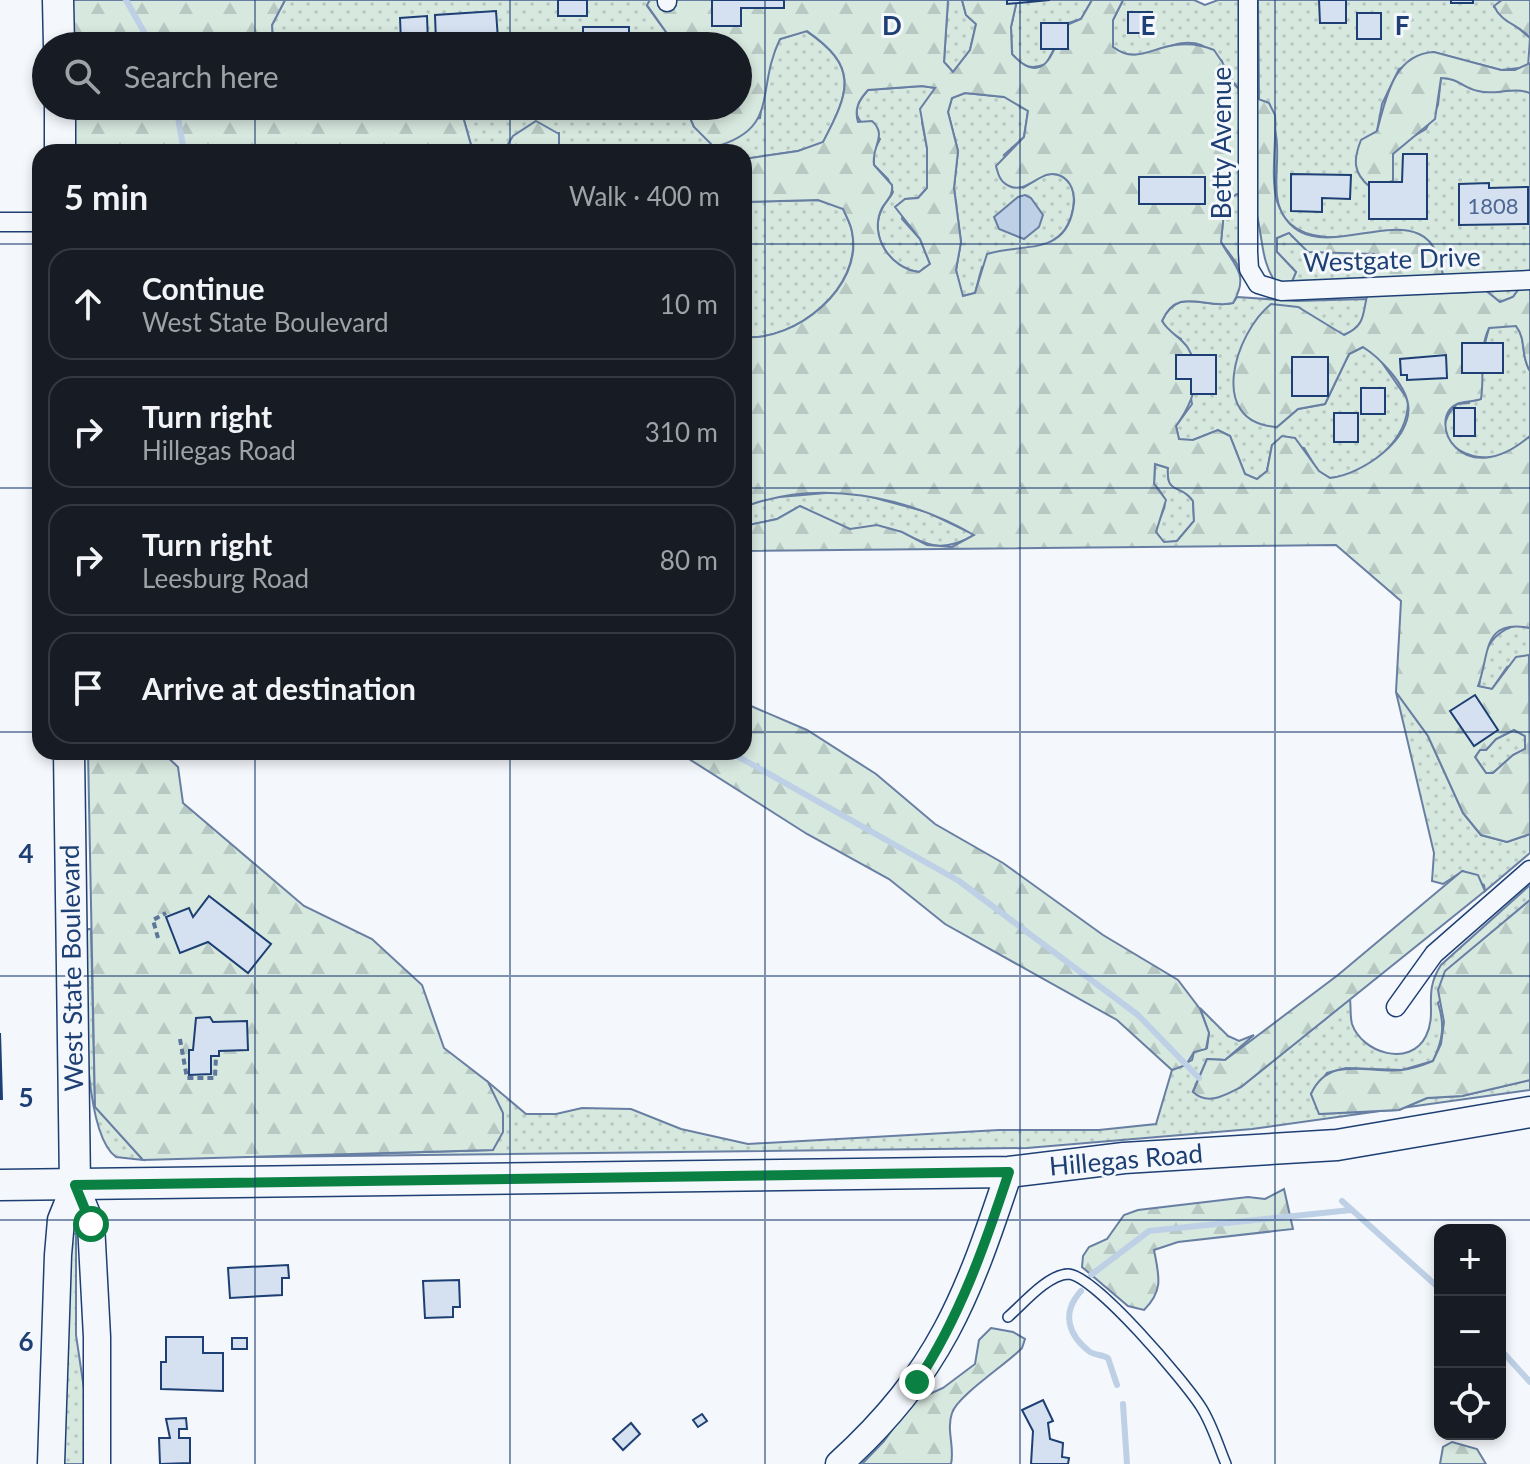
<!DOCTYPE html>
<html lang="en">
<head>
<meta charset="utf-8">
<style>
  :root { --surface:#171b24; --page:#242831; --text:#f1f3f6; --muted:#9ea1a6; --line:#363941 }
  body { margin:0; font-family:Lato,sans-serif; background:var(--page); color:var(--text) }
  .controls { position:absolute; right:24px; bottom:24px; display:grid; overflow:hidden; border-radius:16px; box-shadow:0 4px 12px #0003 }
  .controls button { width:72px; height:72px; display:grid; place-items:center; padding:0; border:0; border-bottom:2px solid var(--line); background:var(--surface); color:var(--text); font:40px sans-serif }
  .stop { position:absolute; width:24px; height:24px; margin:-18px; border:6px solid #0b8043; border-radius:50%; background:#fff }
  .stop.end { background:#0b8043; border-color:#fff; box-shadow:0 2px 8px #0008 }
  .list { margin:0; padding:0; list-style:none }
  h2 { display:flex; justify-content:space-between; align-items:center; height:104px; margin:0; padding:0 32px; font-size:34px }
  h2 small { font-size:26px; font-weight:400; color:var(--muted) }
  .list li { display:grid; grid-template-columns:52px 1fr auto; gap:24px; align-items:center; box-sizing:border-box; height:112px; margin:0 16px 16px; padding:0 16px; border:2px solid var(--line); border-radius:24px }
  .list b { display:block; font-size:30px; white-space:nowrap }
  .list p { margin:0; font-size:26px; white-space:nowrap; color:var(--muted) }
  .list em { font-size:26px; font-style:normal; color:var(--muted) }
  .icon { flex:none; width:44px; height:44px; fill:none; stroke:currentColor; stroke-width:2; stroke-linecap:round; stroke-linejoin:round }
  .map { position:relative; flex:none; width:1530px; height:1464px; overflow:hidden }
  .search { position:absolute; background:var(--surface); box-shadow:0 4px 12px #0003; left:32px; top:32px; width:720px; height:88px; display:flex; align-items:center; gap:20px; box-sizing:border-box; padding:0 28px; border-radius:44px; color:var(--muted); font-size:30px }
  .panel { position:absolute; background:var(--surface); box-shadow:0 4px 12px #0003; left:32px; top:144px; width:720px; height:616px; border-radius:24px }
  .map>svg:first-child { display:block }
</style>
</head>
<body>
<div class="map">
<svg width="1530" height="1464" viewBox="0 0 1530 1464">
  <defs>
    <pattern id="grass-dots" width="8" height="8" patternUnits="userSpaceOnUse" patternTransform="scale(2)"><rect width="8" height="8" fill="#d7e8df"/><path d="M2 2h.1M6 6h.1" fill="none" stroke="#b8c8c3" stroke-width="1.8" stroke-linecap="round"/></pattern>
    <pattern id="forest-firs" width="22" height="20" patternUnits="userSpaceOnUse" patternTransform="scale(2)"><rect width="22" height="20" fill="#d7e8df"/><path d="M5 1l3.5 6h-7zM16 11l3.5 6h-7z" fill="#b8c8c3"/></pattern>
  </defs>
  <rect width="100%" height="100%" fill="#f4f7fb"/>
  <g fill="url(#grass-dots)" stroke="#687fa3" stroke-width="2">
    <path d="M 285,0 L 650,0 L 647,6 L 676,46 L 273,46 L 272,25 Z"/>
    <path d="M 948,0 L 962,0 L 966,15 L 976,24 L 970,50 L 953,72 L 944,62 Z"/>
    <path d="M 1017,0 L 1092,0 L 1081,19 L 1068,23 L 1046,64 C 1031,70 1023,67 1012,54 L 1011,27 Z"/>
    <path d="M 1123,0 L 1194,0 L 1205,5 L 1218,0 L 1241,0 L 1242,92 L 1225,74 L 1222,61 C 1216,56 1208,48 1201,45 C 1169,34 1142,70 1113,47 L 1113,20 Z"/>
    <path d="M 1258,0 L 1502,0 L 1494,7 L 1530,38 L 1528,67 L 1501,70 L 1433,52 L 1399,69 L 1382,104 L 1377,131 L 1379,184 L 1393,181 L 1393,154 L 1402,143 L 1426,129 L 1438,105 L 1441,78 C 1459,77 1472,91 1491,91 C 1506,92 1515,87 1530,93 L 1530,273 L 1513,297 L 1500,302 L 1479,285 L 1444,281 L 1393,231 C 1356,238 1283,251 1277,196 C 1275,180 1278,163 1277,146 C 1277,132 1272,117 1269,103 L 1259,100 Z"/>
    <path d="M 806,31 C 859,67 850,90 823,143 L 798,151 L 744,159 L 744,152 L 559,152 L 559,133 L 514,136 L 503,152 L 473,152 L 460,106 L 685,106 L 694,127 L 760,118 L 768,64 L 780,39 Z"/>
    <path d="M 922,86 L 936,88 L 922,122 L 927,148 L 927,188 L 918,198 L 905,199 L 902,219 L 920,239 L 930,264 L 919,272 C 891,269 868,236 882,209 C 885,202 890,199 893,192 L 888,179 L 874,165 L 874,151 L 880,139 C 859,122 846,114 868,90 Z"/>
    <path d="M 965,93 L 1005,97 L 1028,111 L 1024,137 L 1004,155 L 1023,188 C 1032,183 1042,174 1051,174 C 1082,173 1077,217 1062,233 C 1048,249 1003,259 982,267 L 975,293 L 962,296 L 956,270 L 961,242 L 954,188 L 958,151 L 948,112 L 952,98 Z"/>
    <path d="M 1237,194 L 1241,195 L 1240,278 L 1237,264 L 1221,242 L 1225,201 Z"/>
    <path d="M 818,200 L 843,208 C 846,216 851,224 852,232 C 863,287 795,342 744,337 L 744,202 Z"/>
    <path d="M 1289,232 C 1311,262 1344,247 1374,254 L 1373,280 L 1292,281 L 1296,272 L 1277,252 L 1277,238 Z"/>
    <path d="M 1237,297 L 1296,301 L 1367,299 C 1364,318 1362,327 1344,335 L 1332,330 L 1277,427 L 1298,409 L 1325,404 L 1349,354 L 1363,347 L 1378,357 L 1408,400 C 1409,440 1368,475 1330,478 L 1318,471 L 1304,448 L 1272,445 L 1267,471 L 1257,480 L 1245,474 L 1230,436 L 1218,430 L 1193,440 L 1179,440 L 1176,426 L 1192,404 L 1181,339 L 1169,332 L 1162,321 C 1178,285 1205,310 1233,303 Z"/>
    <path d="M 1503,325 L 1516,326 C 1527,340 1520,355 1530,371 L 1530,436 C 1525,440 1521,446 1516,449 C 1481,473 1418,442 1457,404 L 1469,403 L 1489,328 Z"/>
    <path d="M 1155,464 L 1168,468 C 1166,495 1181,483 1193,501 L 1194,521 L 1177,541 L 1164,543 L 1156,532 C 1160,508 1175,506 1154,484 Z"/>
    <path d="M 849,491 L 927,512 L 975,535 C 930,559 925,537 882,527 C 872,524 862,530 851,529 C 836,528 815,513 800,506 L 777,519 L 744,526 L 744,507 L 768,498 Z"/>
    <path d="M 1517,625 L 1530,628 L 1530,657 L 1507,667 L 1492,689 L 1479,688 C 1482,659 1485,634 1517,625 Z"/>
    <path d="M 1396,692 L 1428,736 L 1463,813 L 1481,835 L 1507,842 L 1530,834 L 1530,853 L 1485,891 L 1484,885 L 1463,871 L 1443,884 L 1432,881 L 1434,853 Z"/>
    <path d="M 1514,730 L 1525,736 L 1525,749 L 1513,755 L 1493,773 L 1486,773 L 1475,757 L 1480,750 L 1486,750 L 1496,739 Z"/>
    <path d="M 1530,885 L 1530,900 L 1506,921 L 1438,1003 C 1445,1025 1443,1040 1433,1061 L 1402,1070 L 1346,1068 L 1327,1073 L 1311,1094 L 1320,1114 L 1399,1110 L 1427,1098 L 1462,1096 L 1530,1080 L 1530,1090 L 1252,1129 L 1027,1148 L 256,1157 L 493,1150 L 488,1082 L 526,1114 L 556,1114 L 582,1108 L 631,1109 L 681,1129 L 748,1144 L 999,1130 L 1099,1130 L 1156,1124 L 1172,1070 L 1192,1060 L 1194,1052 L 1207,1048 L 1209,1033 L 1200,1008 L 1228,1036 L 1239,1041 L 1254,1035 L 1225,1060 L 1207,1059 L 1193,1091 L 1241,1087 L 1350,999 C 1351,1007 1350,1017 1352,1024 C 1362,1053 1410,1068 1426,1036 C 1438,1011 1422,994 1441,965 Z"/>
    <path d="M 88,929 L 91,929 L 95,1106 L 143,1160 L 116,1157 C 80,1131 86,982 85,936 Z"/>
    <path d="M 71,1233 L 76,1234 L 76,1335 L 88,1416 L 88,1464 L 59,1464 Z"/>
  </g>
  <g fill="url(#forest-firs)" stroke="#687fa3" stroke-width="2" fill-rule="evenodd">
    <path d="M 71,0 L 285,0 L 272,25 L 273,46 L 72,46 Z"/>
    <path d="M 650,0 L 948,0 L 944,62 L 953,72 L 970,50 L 976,24 L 966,15 L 962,0 L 1017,0 L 1011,27 L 1012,54 C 1042,87 1054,55 1062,27 L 1081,19 L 1092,0 L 1123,0 L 1113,20 L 1113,47 C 1135,64 1151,48 1175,45 C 1189,43 1202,45 1214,50 C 1239,83 1221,86 1269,103 L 1275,115 C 1277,141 1270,176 1277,201 C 1299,271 1377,215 1419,234 C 1437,242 1441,264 1444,280 L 1479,285 L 1500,302 L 1513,297 L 1530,273 L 1530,371 C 1520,356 1527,340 1516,326 L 1489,328 C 1478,352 1485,374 1481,399 C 1473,402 1463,401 1457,404 C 1425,420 1462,494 1530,436 L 1530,628 C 1481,618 1490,656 1478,686 L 1492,689 L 1516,657 L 1529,655 L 1530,834 L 1507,842 L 1481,835 L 1463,813 L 1428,736 L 1396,692 L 1401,601 L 1336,545 L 744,551 L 744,526 L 777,519 L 800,506 L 850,529 L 877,525 L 902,532 L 927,545 L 952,547 L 974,535 C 906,496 819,478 744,507 L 744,337 C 795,342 864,287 852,232 C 851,224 846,216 843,209 L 818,200 L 744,202 L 744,159 L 798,151 L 823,142 C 850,91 859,67 807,31 L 780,39 C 755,90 781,129 714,147 L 694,127 L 685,106 L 738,106 L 738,46 L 676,46 L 647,5 ZM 922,86 L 935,88 L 920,109 L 927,148 L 927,188 L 918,198 L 905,199 L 895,207 L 920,239 L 930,264 L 919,272 C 891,269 868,236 882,208 C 887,199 893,197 892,185 L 874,165 C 871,147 888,135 872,121 L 858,122 C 854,108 859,100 868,90 ZM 965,93 L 1004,97 L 1028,111 L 1024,137 L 996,166 C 998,174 1000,182 1009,186 C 1028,195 1042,166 1061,176 C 1071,181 1075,193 1074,203 C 1068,258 1024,242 987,254 L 975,293 L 963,296 L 956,270 L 961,242 L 954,188 L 958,151 L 948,112 L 952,98 ZM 1237,194 L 1250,197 C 1265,225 1257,259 1277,284 L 1291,284 L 1296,272 L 1277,252 L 1277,238 L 1289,233 L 1308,252 L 1374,254 C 1377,270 1372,278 1368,292 C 1362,313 1367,325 1344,335 L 1298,307 L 1271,304 C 1235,333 1206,423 1277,427 L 1298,409 L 1325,404 L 1349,354 L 1363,347 C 1379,357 1405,384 1408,404 C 1414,439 1361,475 1330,478 L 1319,471 L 1295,438 L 1282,436 L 1272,445 L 1267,471 L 1257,479 L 1245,474 L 1230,436 L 1218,430 L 1193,440 L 1179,439 L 1176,426 C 1192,404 1204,375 1188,348 C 1181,337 1169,333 1162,321 C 1178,285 1205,310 1233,303 C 1250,274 1234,266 1221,242 L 1225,201 ZM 1155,464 L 1168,468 C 1166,496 1181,483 1193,501 L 1194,521 L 1177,541 L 1164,542 L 1156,532 L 1166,500 L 1154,484 ZM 1514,730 L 1525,736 L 1525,749 L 1513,755 L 1493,773 L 1486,773 L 1475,757 L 1480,750 L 1486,750 L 1496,739 Z"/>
    <path d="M 1502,0 L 1530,0 L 1530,38 C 1519,24 1502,24 1494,6 Z"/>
    <path d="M 1434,52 L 1501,70 L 1515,70 L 1530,63 L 1530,93 C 1512,86 1496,96 1478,91 C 1463,88 1458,78 1441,78 L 1435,119 L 1393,154 L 1393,181 L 1370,187 C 1353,173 1353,160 1361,140 L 1377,131 C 1386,99 1393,54 1434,52 Z"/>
    <path d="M 73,106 L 460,106 L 473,152 L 75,152 Z"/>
    <path d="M 536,121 L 559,134 L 559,152 L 503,152 L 513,136 Z"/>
    <path d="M 744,703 L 807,730 L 876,774 L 935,824 L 1003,863 L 1103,935 L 1178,980 L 1200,1009 L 1209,1033 L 1206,1049 L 1194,1052 L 1186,1065 L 1172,1070 L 1117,1020 L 945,924 L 889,879 L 807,834 L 678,752 L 744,752 Z"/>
    <path d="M 88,752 L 162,752 L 178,767 L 183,803 L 304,906 L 372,939 L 422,985 L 444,1048 L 488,1082 L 503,1113 L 503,1132 L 493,1150 L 143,1160 L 95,1107 Z"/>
    <path d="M 1462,871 L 1478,875 L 1485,891 L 1241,1087 C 1225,1095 1208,1106 1193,1092 L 1207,1059 L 1225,1060 L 1338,975 Z"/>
    <path d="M 1530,900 L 1530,1080 L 1462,1096 L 1427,1098 L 1399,1110 L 1319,1114 L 1311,1094 C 1329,1054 1369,1074 1402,1070 C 1413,1069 1423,1065 1433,1061 L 1441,1044 L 1444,1022 L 1438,990 L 1445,971 Z"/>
    <path d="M 1284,1189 L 1293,1229 L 1178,1242 L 1154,1250 C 1159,1276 1164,1290 1144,1310 L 1128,1306 L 1082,1267 L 1083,1256 L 1089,1247 L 1107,1239 L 1124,1215 L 1138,1210 L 1248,1197 L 1265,1199 Z"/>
    <path d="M 991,1328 L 1013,1332 L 1025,1339 L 1022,1348 C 1008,1363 957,1396 952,1413 C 946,1430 955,1447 951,1464 L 862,1464 L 884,1441 L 912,1402 L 943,1388 L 975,1364 L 979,1340 Z"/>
    <path d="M 1452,1442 L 1477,1449 L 1486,1464 L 1440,1464 L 1443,1447 Z"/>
  </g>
  <path fill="#bed0e5" stroke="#687fa3" stroke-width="2" d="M 1025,195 L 1031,198 L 1043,215 L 1039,227 L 1024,239 L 999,229 L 994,217 L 1018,197 Z"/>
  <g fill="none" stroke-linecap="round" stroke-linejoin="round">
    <g stroke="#bed0e5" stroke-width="6">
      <path d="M 126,0 L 152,46"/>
      <path d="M 176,106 L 184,152"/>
      <path d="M 730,752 L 959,881 L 1138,1015 L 1199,1078"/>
      <path d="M 1342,1201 L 1440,1289"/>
      <path d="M 1091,1275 L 1149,1231 L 1351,1210"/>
      <path d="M 1081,1291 C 1061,1313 1068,1335 1090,1352 C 1095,1355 1103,1355 1108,1358 L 1117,1385"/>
      <path d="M 1500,1349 L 1530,1382"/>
      <path d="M 1123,1404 L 1127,1464"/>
    </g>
  </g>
  <g fill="#d5e0f0" stroke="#1d3f73" stroke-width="2">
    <rect x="558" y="0" width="29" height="16"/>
    <path d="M 712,0 L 784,0 L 784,8 L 741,8 L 741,26 L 712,26 Z"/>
    <path d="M 1007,0 L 1050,0 L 1007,4 Z"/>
    <path d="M 1319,0 L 1346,0 L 1346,23 L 1320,23 Z"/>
    <rect x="1451" y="0" width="22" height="3"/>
    <path d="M 496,11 L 498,39 L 436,42 L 435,15 Z"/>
    <rect x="1128" y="12" width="24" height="21"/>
    <rect x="1357" y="13" width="24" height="26"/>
    <path d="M 427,16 L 428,42 L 401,43 L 400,18 Z"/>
    <rect x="1041" y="23" width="27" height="26"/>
    <rect x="583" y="27" width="46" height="19"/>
    <path d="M 1403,154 L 1427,154 L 1427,219 L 1369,219 L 1369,182 L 1402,182 Z"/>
    <path d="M 1291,174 L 1351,175 L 1350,199 L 1322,198 L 1322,212 L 1291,211 Z"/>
    <rect x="1139" y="177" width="66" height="27"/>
    <path d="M 1489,183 L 1489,188 L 1528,187 L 1528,224 L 1459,225 L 1459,184 Z"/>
    <rect x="1462" y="343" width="41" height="30"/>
    <path d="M 1176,355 L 1216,355 L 1216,394 L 1191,394 L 1191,379 L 1176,379 Z"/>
    <path d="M 1446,355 L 1447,378 L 1407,380 L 1407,375 L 1401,375 L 1400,359 Z"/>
    <rect x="1292" y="357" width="36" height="39"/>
    <rect x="1361" y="388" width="24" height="26"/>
    <rect x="1454" y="408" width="21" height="28"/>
    <rect x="1334" y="413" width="24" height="29"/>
    <path d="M 1475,695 L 1498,730 L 1474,746 L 1450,711 Z"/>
    <path d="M 209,896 L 271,944 L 248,973 L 208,942 L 180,953 L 166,917 L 189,908 L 193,917 Z"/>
    <path d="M 210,1017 L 213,1022 L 247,1021 L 248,1050 L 219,1051 L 219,1056 L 211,1056 L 211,1074 L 189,1075 L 189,1050 L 193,1050 L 196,1018 Z"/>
    <path d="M 0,1033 L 2,1099 L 0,1099 Z"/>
    <path d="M 288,1265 L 289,1278 L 282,1278 L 282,1295 L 230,1298 L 228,1268 Z"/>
    <path d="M 459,1280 L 460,1307 L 453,1307 L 453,1317 L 425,1318 L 423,1281 Z"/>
    <path d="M 166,1337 L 203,1337 L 203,1353 L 223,1353 L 223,1391 L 161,1389 L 161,1362 L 166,1362 Z"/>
    <rect x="232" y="1338" width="15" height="11"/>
    <path d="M 1043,1400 L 1053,1421 L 1048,1423 L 1050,1439 L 1063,1443 L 1062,1457 L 1069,1458 L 1068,1464 L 1031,1464 L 1033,1431 L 1022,1410 Z"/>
    <path d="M 702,1414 L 707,1421 L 698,1427 L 693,1420 Z"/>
    <path d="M 186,1418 L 187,1429 L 179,1429 L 179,1438 L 190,1438 L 190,1463 L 160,1464 L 159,1438 L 170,1438 L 166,1419 Z"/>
    <path d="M 631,1423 L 640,1434 L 623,1450 L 613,1439 Z"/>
  </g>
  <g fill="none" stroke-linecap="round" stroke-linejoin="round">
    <g stroke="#1d3f73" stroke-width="12">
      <path id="service" d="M 1008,1317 C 1023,1304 1047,1275 1068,1274 C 1094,1274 1186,1383 1201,1407 C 1212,1424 1218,1445 1226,1464"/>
    </g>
    <g stroke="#1d3f73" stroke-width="21">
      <g id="minor">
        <path d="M 667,0 L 667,2"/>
        <path d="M 1248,0 L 1248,252 L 1249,269 L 1258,284 L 1281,291 L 1530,280"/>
        <path d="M 0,222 L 40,222"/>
        <path d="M 1396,1007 L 1434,954 L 1530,870"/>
      </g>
    </g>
    <g stroke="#1d3f73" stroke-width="29">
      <g id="secondary">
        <path d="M 75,1185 L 91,1224 L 97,1337 L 97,1464"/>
        <path d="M 51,1464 L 58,1255 L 61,1220 L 75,1185"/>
        <path d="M 839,1464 C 940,1372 967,1298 1009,1172"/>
      </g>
    </g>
    <g stroke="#1d3f73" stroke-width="33">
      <g id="primary">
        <path d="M 58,0 L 59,46"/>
        <path d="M 60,106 L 60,152"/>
        <path d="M 69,752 L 75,1185"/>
        <path d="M 0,1185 L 1009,1172 L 1124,1158 L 1337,1145 L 1530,1112"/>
      </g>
    </g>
    <g stroke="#5e769c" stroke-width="4" stroke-dasharray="6 4" stroke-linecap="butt">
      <path d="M 158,938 L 153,920 L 166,913"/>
      <path d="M 180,1039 L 187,1078 L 215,1078 L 216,1056"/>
    </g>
    <use href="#service" stroke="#f4f7fb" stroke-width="9"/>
    <use href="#minor" stroke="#f4f7fb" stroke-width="18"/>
    <use href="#secondary" stroke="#f4f7fb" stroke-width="26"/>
    <use href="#primary" stroke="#f4f7fb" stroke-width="30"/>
  </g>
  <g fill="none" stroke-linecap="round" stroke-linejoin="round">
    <path stroke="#0b8043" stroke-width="10" d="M 91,1224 L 75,1185 L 1009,1172 C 985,1245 960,1317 917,1382"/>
  </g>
  <path fill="none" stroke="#1d3f73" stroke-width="2" stroke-opacity="0.55" d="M 255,0 L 255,46M 510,0 L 510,46M 765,0 L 765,1464M 1020,0 L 1020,1464M 1275,0 L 1275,1464M 255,106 L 255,152M 510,106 L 510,152M 0,244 L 40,244M 744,244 L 1530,244M 0,488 L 40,488M 744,488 L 1530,488M 0,732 L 40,732M 744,732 L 1530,732M 255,752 L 255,1464M 510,752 L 510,1464M 0,976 L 1530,976M 0,1220 L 1530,1220"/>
  <g text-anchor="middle" stroke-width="6" stroke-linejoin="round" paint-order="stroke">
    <g font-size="22" fill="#4b6792">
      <text x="1493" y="214">1808</text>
    </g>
    <g font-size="26" fill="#1d3f73" stroke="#f4f7fb">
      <text transform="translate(1222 143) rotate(-90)" y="9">Betty Avenue</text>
      <text transform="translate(1392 260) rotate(-2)" y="9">Westgate Drive</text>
      <text transform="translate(72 968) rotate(-91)" y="9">West State Boulevard</text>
      <text transform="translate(1126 1160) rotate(-5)" y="9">Hillegas Road</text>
    </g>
  </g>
  <g font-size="26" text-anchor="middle" font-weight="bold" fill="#1d3f73" stroke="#f4f7fb" stroke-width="6" stroke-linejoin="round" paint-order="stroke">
    <text x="892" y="35">D</text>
    <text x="1148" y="35">E</text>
    <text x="1402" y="35">F</text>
    <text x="26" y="863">4</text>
    <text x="26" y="1107">5</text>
    <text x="26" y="1351">6</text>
  </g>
</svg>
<div class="controls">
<button>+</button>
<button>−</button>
<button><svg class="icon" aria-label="locate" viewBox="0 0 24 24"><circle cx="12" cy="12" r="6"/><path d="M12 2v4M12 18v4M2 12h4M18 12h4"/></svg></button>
</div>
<div class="stop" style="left:91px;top:1224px"></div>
<div class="stop end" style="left:917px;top:1382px"></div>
<div class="search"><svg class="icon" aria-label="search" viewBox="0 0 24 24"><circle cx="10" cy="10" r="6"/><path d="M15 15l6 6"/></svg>Search here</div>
<section class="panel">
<h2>5 min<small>Walk · 400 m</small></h2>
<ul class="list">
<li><svg class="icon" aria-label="ahead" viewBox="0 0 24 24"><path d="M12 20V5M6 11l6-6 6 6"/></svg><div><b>Continue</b><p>West State Boulevard</p></div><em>10 m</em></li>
<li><svg class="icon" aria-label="right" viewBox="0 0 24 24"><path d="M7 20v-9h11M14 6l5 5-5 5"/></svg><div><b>Turn right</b><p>Hillegas Road</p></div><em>310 m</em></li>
<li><svg class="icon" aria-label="right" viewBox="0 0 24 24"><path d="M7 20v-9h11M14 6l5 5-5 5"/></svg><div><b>Turn right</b><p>Leesburg Road</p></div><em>80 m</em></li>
<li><svg class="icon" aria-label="arrive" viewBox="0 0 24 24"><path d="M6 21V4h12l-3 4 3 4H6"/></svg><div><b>Arrive at destination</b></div></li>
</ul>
</section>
</div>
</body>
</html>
